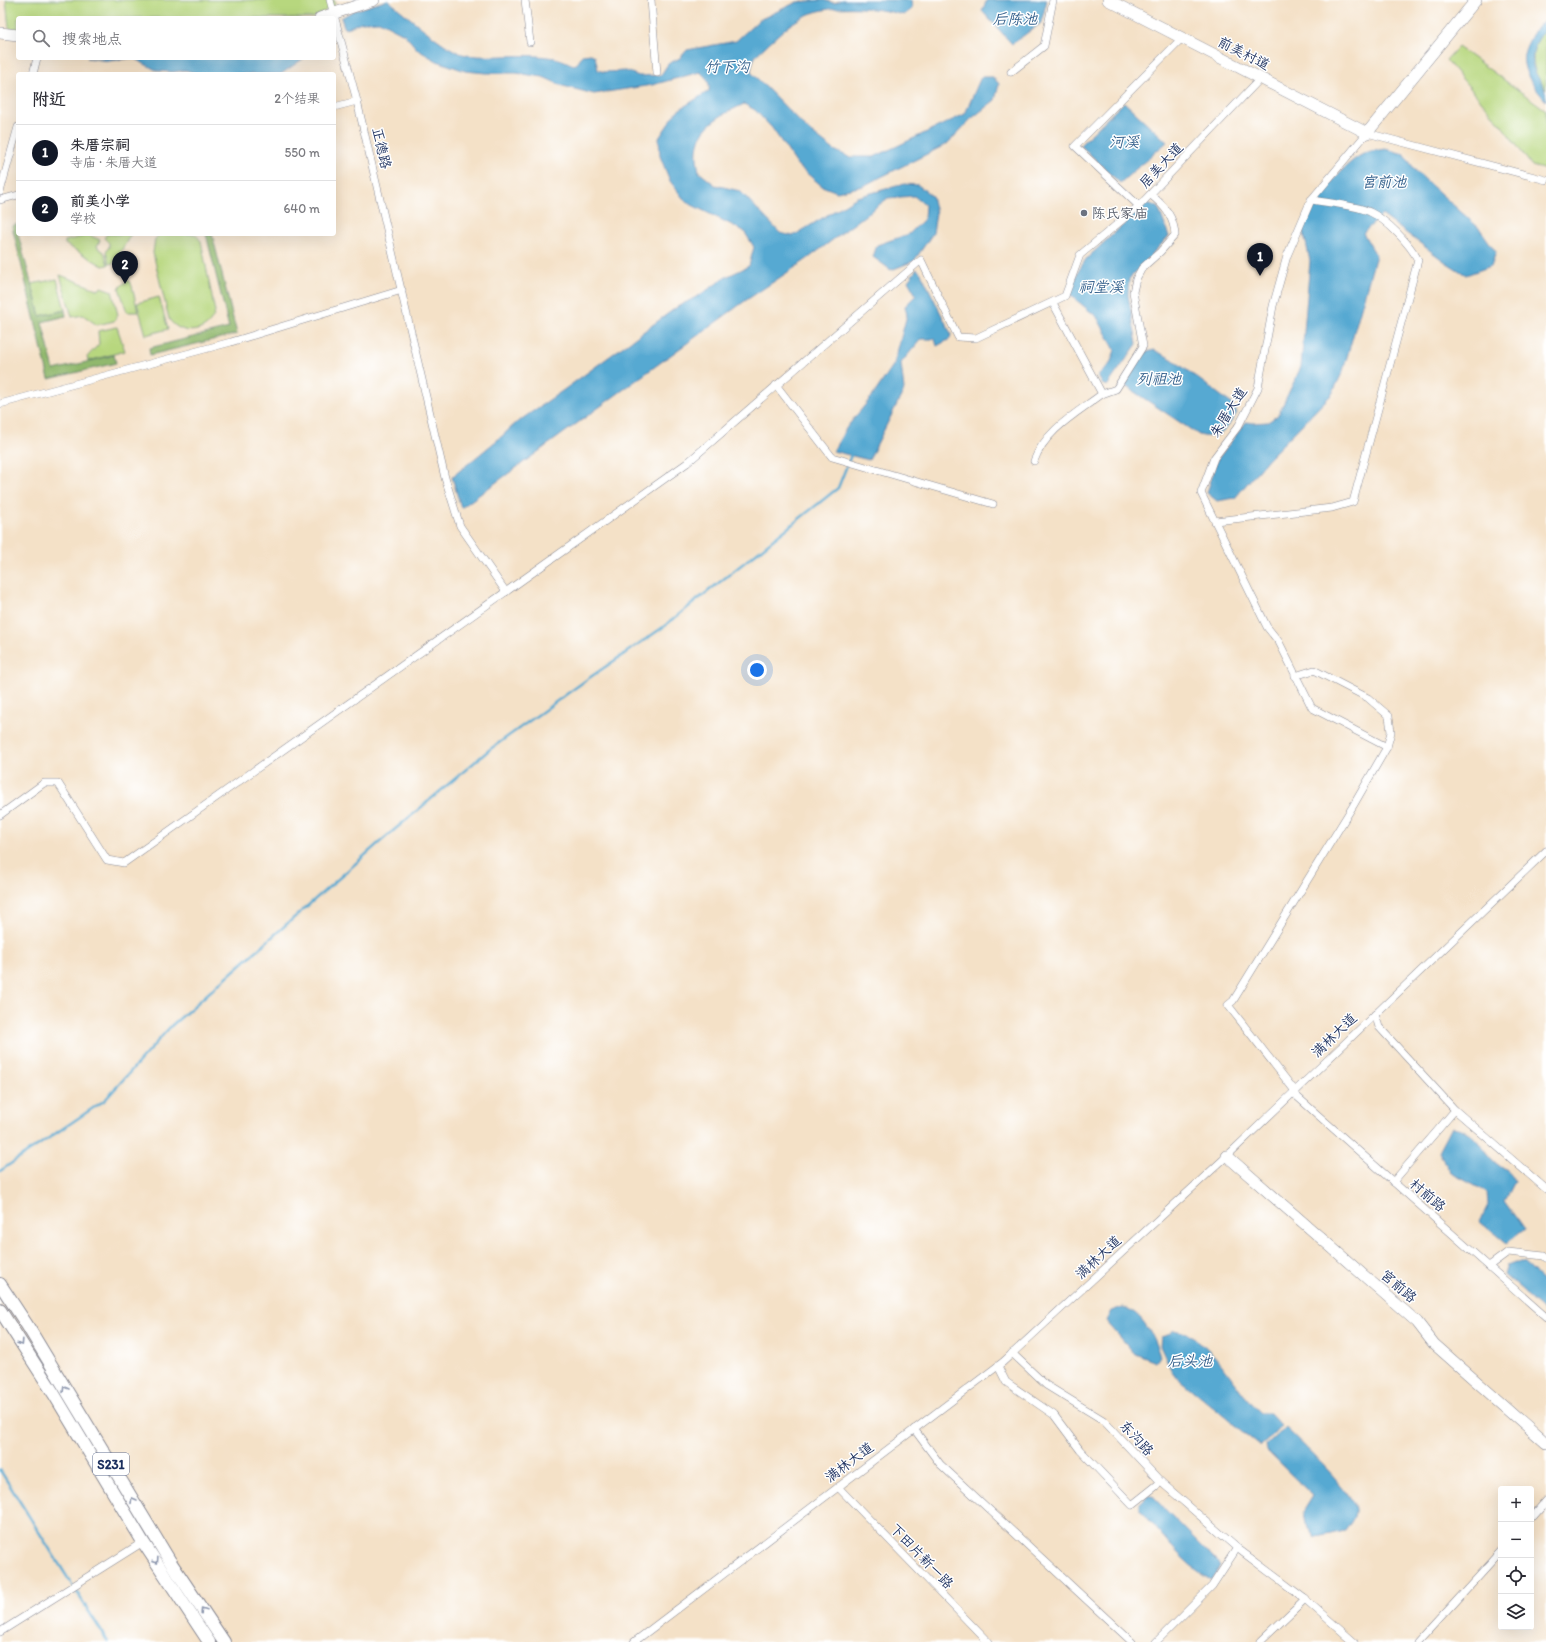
<!DOCTYPE html>
<html lang="zh">
<head>
<meta charset="utf-8">
<style>
  :root { --surface:#fff; --page:#f7f7f7; --text:#2b2b33; --muted:#7c7c81; --line:#e1e1e2; --accent:#111827 }
  body { margin:0; font-family:Itim,"LXGW WenKai TC",sans-serif; background:var(--page); color:var(--text) }
  .controls { position:absolute; right:12px; bottom:12px; display:grid; overflow:hidden; border-radius:4px; box-shadow:0 4px 16px #0002 }
  .controls button { width:36px; height:36px; display:grid; place-items:center; padding:0; border:0; border-bottom:1px solid var(--line); background:var(--surface); color:var(--text); font:20px sans-serif }
  .you { position:absolute; left:757px; top:670px; width:14px; height:14px; margin:-10px; border:3px solid #fff; border-radius:50%; background:#1a73e8; box-shadow:0 0 0 6px #1a73e833 }
  .badge { display:grid; place-items:center; width:26px; height:26px; border-radius:50%; background:var(--accent); color:#fff; font-size:13px; font-weight:700 }
  .pin { position:absolute; translate:-50% -33px; filter:drop-shadow(0 1px 2px #0008) }
  .pin::after { content:''; position:absolute; top:21px; width:14px; height:12px; background:inherit; clip-path:polygon(0 0,100% 0,50% 100%) }
  .list { margin:0; padding:0; list-style:none }
  h2 { display:flex; justify-content:space-between; align-items:center; height:52px; margin:0; padding:0 16px; font-size:17px }
  h2 small { font-size:13px; font-weight:400; color:var(--muted) }
  .list li { display:grid; grid-template-columns:26px 1fr auto; gap:12px; align-items:center; box-sizing:border-box; height:56px; padding:0 16px; border-top:1px solid var(--line) }
  .list b { display:block; font-size:15px; white-space:nowrap }
  .list p { margin:0; font-size:13px; white-space:nowrap; color:var(--muted) }
  .list em { font-size:13px; font-style:normal; color:var(--muted) }
  .icon { flex:none; width:22px; height:22px; fill:none; stroke:currentColor; stroke-width:2; stroke-linecap:round; stroke-linejoin:round }
  .map { position:relative; flex:none; width:1546px; height:1642px; overflow:hidden }
  .search { position:absolute; background:var(--surface); box-shadow:0 4px 16px #0002; left:16px; top:16px; width:320px; height:44px; display:flex; align-items:center; gap:10px; box-sizing:border-box; padding:0 14px; border-radius:4px; color:var(--muted); font-size:15px }
  .panel { position:absolute; background:var(--surface); box-shadow:0 4px 16px #0002; left:16px; top:72px; width:320px; height:164px; border-radius:4px }
  .map>svg:first-child { display:block }
</style>
</head>
<body>
<div class="map">
<svg width="1546" height="1642" viewBox="0 0 1546 1642">
  <rect width="100%" height="100%" fill="#fff"/>
  <filter id="ink" filterUnits="userSpaceOnUse"><feTurbulence type="fractalNoise" baseFrequency=".025" numOctaves="2"/><feDisplacementMap in="SourceGraphic" scale="8" xChannelSelector="R" yChannelSelector="G"/><feConvolveMatrix kernelMatrix="1 2 1 2 8 2 1 2 1" color-interpolation-filters="sRGB"/></filter>
  <filter id="wash" filterUnits="userSpaceOnUse"><feTurbulence type="fractalNoise" baseFrequency=".012" numOctaves="4" result="noise"/><feDisplacementMap in="SourceGraphic" scale="16" xChannelSelector="R" yChannelSelector="G"/><feGaussianBlur stdDeviation="0.9" result="paint"/><feColorMatrix in="noise" values="0 0 0 0 0 0 0 0 0 0 0 0 0 0 0 0 0 1.4 0 .05"/><feComposite in="paint" operator="in"/></filter>
  <g filter="url(#wash)">
    <rect width="100%" height="100%" fill="#f4e1c7"/>
    <g fill="#b7d77e" stroke="#69836e">
      <path d="M 6,0 L 334,0 L 335,5 L 313,18 L 18,18 L 18,32 L 9,28 Z"/>
      <path d="M 1546,28 L 1546,89 C 1529,70 1529,46 1546,28 Z"/>
      <path d="M 1458,47 L 1546,110 L 1546,170 L 1532,166 L 1500,123 L 1446,60 Z"/>
      <path d="M 107,234 L 131,234 L 114,263 L 109,264 L 106,251 L 109,247 L 109,243 L 104,238 Z"/>
      <path d="M 160,234 L 195,234 L 201,241 L 215,312 C 209,334 181,337 169,319 L 153,253 L 155,239 Z"/>
      <path d="M 89,235 L 100,240 L 97,246 L 99,249 L 104,252 L 108,265 L 103,266 L 65,244 L 65,241 Z"/>
      <path d="M 60,275 L 99,290 L 101,287 L 112,291 L 118,315 L 114,321 L 97,325 L 83,315 L 72,317 Z"/>
      <path d="M 57,279 L 65,310 L 40,316 L 32,284 Z"/>
      <path d="M 128,280 L 132,286 L 138,312 L 127,312 L 119,288 Z"/>
      <path d="M 159,297 L 168,329 L 146,335 L 137,303 Z"/>
      <path d="M 117,327 L 125,351 L 88,361 L 87,357 L 99,344 L 98,331 Z"/>
    </g>
    <g fill="#91b86d" stroke="#567466">
      <path d="M 18,224 L 18,234 L 40,316 L 65,310 L 66,316 L 42,322 L 54,370 L 114,355 L 116,363 L 49,379 L 12,226 Z"/>
      <path d="M 206,234 L 212,234 L 237,334 L 150,355 L 149,348 L 229,328 Z"/>
    </g>
    <g fill="#57a9d2" stroke="#396c98">
      <path d="M 388,0 C 404,13 444,48 462,54 C 481,59 516,54 538,56 C 545,57 555,57 562,60 C 573,64 576,70 582,55 L 591,54 L 595,56 L 598,70 L 604,72 L 626,71 L 639,76 L 661,75 L 668,64 L 680,58 L 687,50 L 736,41 L 759,20 L 797,2 L 823,0 L 834,3 L 842,0 L 911,0 L 912,9 L 904,15 C 875,7 827,2 799,19 C 788,25 779,34 770,42 C 758,54 753,54 751,72 L 807,129 L 834,150 L 849,157 L 874,157 L 965,114 L 981,77 L 993,77 L 999,84 L 995,100 L 971,119 L 947,144 L 863,186 L 837,192 L 822,186 L 798,166 L 772,128 L 755,110 L 744,104 C 723,114 699,125 697,150 C 696,157 698,165 699,172 L 715,185 L 740,191 L 780,233 L 793,236 L 857,197 L 904,184 L 918,185 L 932,196 L 936,213 L 933,233 L 914,261 L 891,270 L 873,257 L 877,245 L 909,234 L 924,219 L 925,205 L 914,196 L 888,198 L 806,260 L 745,301 L 461,508 L 452,477 L 501,437 L 516,423 L 565,389 L 677,307 L 700,295 L 726,277 L 749,266 L 754,247 L 744,231 L 686,202 L 670,181 L 660,156 L 659,138 L 677,111 L 709,91 C 710,82 707,78 700,72 L 652,85 L 594,94 L 563,86 L 543,77 L 516,73 L 486,73 L 465,71 L 437,61 L 418,50 L 404,34 L 379,21 L 361,22 L 345,29 L 341,18 L 353,11 Z"/>
      <path d="M 987,0 L 1047,0 L 1041,23 L 1012,44 L 982,11 Z"/>
      <path d="M 1546,20 L 1546,28 C 1536,40 1528,57 1535,72 C 1542,85 1546,85 1546,101 C 1535,88 1521,72 1524,54 C 1525,49 1528,43 1530,39 C 1533,32 1539,24 1546,20 Z"/>
      <path d="M 87,58 L 304,58 L 281,74 L 200,74 L 185,70 L 173,72 L 158,71 L 133,58 L 109,61 Z"/>
      <path d="M 1124,102 L 1167,142 L 1120,183 L 1080,145 Z"/>
      <path d="M 1386,149 L 1404,154 L 1415,170 L 1432,186 L 1480,229 L 1496,252 L 1491,266 L 1466,275 L 1444,261 L 1382,215 L 1363,233 L 1376,255 L 1343,371 L 1332,394 L 1267,460 L 1235,498 L 1217,501 L 1207,493 L 1217,460 L 1246,422 L 1253,423 L 1268,422 L 1278,415 L 1301,367 L 1310,261 L 1303,229 C 1316,203 1342,159 1371,151 C 1376,150 1381,150 1386,149 Z"/>
      <path d="M 1147,203 L 1158,207 L 1169,236 L 1129,279 L 1128,295 L 1137,344 L 1107,386 L 1102,384 L 1098,375 L 1110,364 L 1115,350 L 1097,317 L 1069,294 L 1079,270 L 1086,259 Z"/>
      <path d="M 917,269 L 921,273 L 951,334 L 950,339 L 937,346 L 935,339 L 921,339 L 901,363 L 904,390 L 869,460 L 833,451 L 847,427 L 874,394 L 894,364 L 907,315 L 905,306 L 916,295 L 908,281 Z"/>
      <path d="M 1154,350 L 1172,359 L 1232,404 L 1237,413 C 1226,429 1221,441 1199,435 L 1124,385 L 1144,353 Z"/>
      <path d="M 1452,1127 C 1477,1130 1481,1151 1497,1164 C 1507,1172 1508,1169 1515,1181 L 1505,1201 L 1525,1229 L 1507,1243 L 1480,1221 L 1488,1205 L 1487,1192 L 1451,1173 L 1439,1152 Z"/>
      <path d="M 1515,1262 L 1523,1262 L 1546,1283 L 1546,1312 L 1504,1275 L 1507,1265 Z"/>
      <path d="M 1123,1307 C 1144,1313 1153,1337 1160,1356 L 1156,1362 L 1135,1354 L 1106,1321 L 1111,1311 Z"/>
      <path d="M 1174,1330 C 1213,1337 1233,1387 1260,1413 L 1270,1413 L 1281,1425 L 1261,1447 L 1173,1374 L 1160,1346 L 1161,1337 L 1168,1335 Z"/>
      <path d="M 1285,1427 C 1299,1441 1354,1492 1355,1509 C 1356,1517 1349,1525 1345,1531 L 1315,1537 L 1305,1523 L 1303,1512 L 1313,1496 L 1267,1451 L 1266,1445 Z"/>
      <path d="M 1147,1496 L 1152,1496 L 1219,1563 L 1221,1566 L 1211,1579 C 1182,1564 1161,1533 1140,1509 L 1140,1503 Z"/>
    </g>
    <g fill="none" stroke-linecap="round" stroke-linejoin="round">
      <g stroke="#57a9d2" stroke-width="2.5">
        <path d="M 0,1171 L 105,1100 L 171,1026 L 380,842 L 489,750 L 589,678 L 662,628 L 838,488 L 851,455"/>
        <path d="M 0,1470 L 108,1642"/>
      </g>
    </g>
  </g>
  <g filter="url(#ink)">
    <g fill="none" stroke-linecap="round" stroke-linejoin="round">
      <g stroke="#888892" stroke-width="8">
        <g id="street">
          <path d="M 330,0 L 357,101 L 445,478 L 460,526 L 506,592"/>
          <path d="M 525,0 L 530,42"/>
          <path d="M 651,0 L 657,73"/>
          <path d="M 1011,72 L 1044,46 L 1053,0"/>
          <path d="M 33,74 L 37,58"/>
          <path d="M 334,107 L 357,101"/>
          <path d="M 0,192 L 18,127"/>
          <path d="M 0,200 L 18,195"/>
          <path d="M 1139,206 L 1075,146 L 1182,38"/>
          <path d="M 1053,303 L 1102,394 L 1116,389 L 1143,346 L 1133,292 L 1136,279 L 1142,268 L 1160,252 L 1175,235 C 1174,217 1165,206 1151,195"/>
          <path d="M 776,385 L 832,457 L 993,504"/>
          <path d="M 0,404 L 231,342 L 402,290"/>
          <path d="M 1034,461 C 1045,430 1077,413 1102,394"/>
          <path d="M 1215,521 L 1332,508 L 1353,502 L 1418,260 C 1410,244 1387,220 1370,212 C 1360,206 1325,202 1311,200"/>
          <path d="M 1295,676 L 1314,670 L 1368,698 L 1389,716 L 1391,732 L 1387,747"/>
          <path d="M 0,815 L 44,783 L 58,783 L 107,860 L 124,863 L 687,463 L 921,260 L 958,337 L 976,338 L 1065,296 L 1080,255 L 1139,206 L 1260,79"/>
          <path d="M 1375,1014 L 1379,1027 L 1455,1110 L 1393,1182"/>
          <path d="M 1295,1091 L 1228,1005 L 1233,1001 L 1353,806 L 1387,747 L 1312,708 L 1279,642 L 1267,627 L 1201,493 L 1214,458 L 1239,425 L 1258,388 L 1273,306 L 1287,256 L 1311,200 L 1367,133 L 1546,180"/>
          <path d="M 1293,1093 L 1546,1317"/>
          <path d="M 1455,1110 L 1546,1189"/>
          <path d="M 1489,1266 L 1508,1252 L 1544,1256 L 1546,1258"/>
          <path d="M 1012,1353 L 1046,1385 L 1103,1420 L 1161,1482 L 1237,1548 L 1305,1599 L 1260,1642"/>
          <path d="M 998,1366 L 1006,1382 L 1054,1415 L 1080,1450 L 1132,1505 L 1161,1482"/>
          <path d="M 914,1429 L 940,1464 L 1132,1642"/>
          <path d="M 838,1487 L 988,1642"/>
          <path d="M 1531,1518 L 1546,1501"/>
          <path d="M 1305,1599 L 1354,1642"/>
          <path d="M 0,1632 L 143,1542"/>
          <path d="M 634,1642 L 1003,1362 L 1227,1156 L 1546,851"/>
          <path d="M 1156,1642 L 1212,1586 L 1237,1548"/>
          <path d="M 1418,1642 L 1501,1551"/>
        </g>
      </g>
      <g stroke="#888892" stroke-width="12">
        <g id="secondary">
          <path d="M 1108,0 L 1367,133 L 1476,0"/>
          <path d="M 320,18 L 374,0"/>
          <path d="M 0,33 L 18,35"/>
          <path d="M 1227,1156 L 1417,1322 L 1434,1344 L 1546,1443"/>
        </g>
      </g>
      <g stroke="#888892" stroke-width="14">
        <g id="primary">
          <path d="M 0,1284 L 27,1325 L 171,1563 L 224,1642"/>
          <path d="M 0,1310 L 54,1394 L 143,1542 L 209,1642"/>
        </g>
      </g>
      <use href="#street" stroke="#fff" stroke-width="7"/>
      <use href="#secondary" stroke="#fff" stroke-width="11"/>
      <use href="#primary" stroke="#fff" stroke-width="12"/>
    </g>
    <defs><path id="oneway-chevron" d="M-2-3.5L2.5 0L-2 3.5" fill="none" stroke-width="1.6" stroke-linecap="round" stroke-linejoin="round"/></defs>
    <g stroke="#8d97ae">
      <use href="#oneway-chevron" transform="translate(21 1343) rotate(57)"/>
      <use href="#oneway-chevron" transform="translate(65 1389) rotate(-121)"/>
      <use href="#oneway-chevron" transform="translate(133 1500) rotate(-121)"/>
      <use href="#oneway-chevron" transform="translate(156 1561) rotate(57)"/>
      <use href="#oneway-chevron" transform="translate(203 1610) rotate(-124)"/>
    </g>
  </g>
  <circle fill="#6b7280" stroke="#fff" stroke-width="1.5" cx="1084" cy="213" r="4"/>
  <g text-anchor="middle" stroke-width="3" stroke-linejoin="round" paint-order="stroke">
    <rect fill="#fff" stroke="#5f6d8e" stroke-width="1" x="93" y="1453" width="36" height="22" rx="3"/>
    <g font-size="13" font-weight="bold" fill="#1b2f5e">
      <text x="111" y="1469">S231</text>
    </g>
    <g font-size="14" fill="#1b2f5e" stroke="#fff">
      <text transform="translate(1244 53) rotate(27)" y="5">前美村道</text>
      <text transform="translate(382 148) rotate(77)" y="5">正德路</text>
      <text transform="translate(1161 165) rotate(-47)" y="5">居美大道</text>
      <text transform="translate(1228 412) rotate(-58)" y="5">朱厝大道</text>
      <text transform="translate(1334 1035) rotate(-44)" y="5">满林大道</text>
      <text transform="translate(1428 1195) rotate(41)" y="5">村前路</text>
      <text transform="translate(1098 1257) rotate(-43)" y="5">满林大道</text>
      <text transform="translate(1399 1286) rotate(41)" y="5">宫前路</text>
      <text transform="translate(1137 1438) rotate(47)" y="5">东沟路</text>
      <text transform="translate(849 1462) rotate(-37)" y="5">满林大道</text>
      <text transform="translate(922 1556) rotate(46)" y="5">下田片新一路</text>
    </g>
    <g font-size="14" fill="#5b616d" stroke="#fff" text-anchor="start">
      <text x="1092" y="218">陈氏家庙</text>
    </g>
    <g font-size="15" font-style="italic" fill="#33608c" stroke="#fff">
      <text x="1015" y="24">后陈池</text>
      <text x="727" y="72">竹下沟</text>
      <text x="1124" y="147">河溪</text>
      <text x="1384" y="187">宫前池</text>
      <text x="1101" y="292">祠堂溪</text>
      <text x="1159" y="384">列祖池</text>
      <text x="1190" y="1366">后头池</text>
    </g>
  </g>
</svg>
<div class="controls">
<button>+</button>
<button>−</button>
<button><svg class="icon" aria-label="locate" viewBox="0 0 24 24"><circle cx="12" cy="12" r="6"/><path d="M12 2v4M12 18v4M2 12h4M18 12h4"/></svg></button>
<button><svg class="icon" aria-label="layers" viewBox="0 0 24 24"><path d="M12 4l9 5-9 5-9-5zM3 14l9 5 9-5"/></svg></button>
</div>
<div class="you"></div>
<div class="pin badge" style="left:1260px;top:276px">1</div>
<div class="pin badge" style="left:125px;top:284px">2</div>
<div class="search"><svg class="icon" aria-label="search" viewBox="0 0 24 24"><circle cx="10" cy="10" r="6"/><path d="M15 15l6 6"/></svg>搜索地点</div>
<section class="panel">
<h2>附近<small>2个结果</small></h2>
<ul class="list">
<li><span class="badge">1</span><div><b>朱厝宗祠</b><p>寺庙 · 朱厝大道</p></div><em>550 m</em></li>
<li><span class="badge">2</span><div><b>前美小学</b><p>学校</p></div><em>640 m</em></li>
</ul>
</section>
</div>
</body>
</html>
